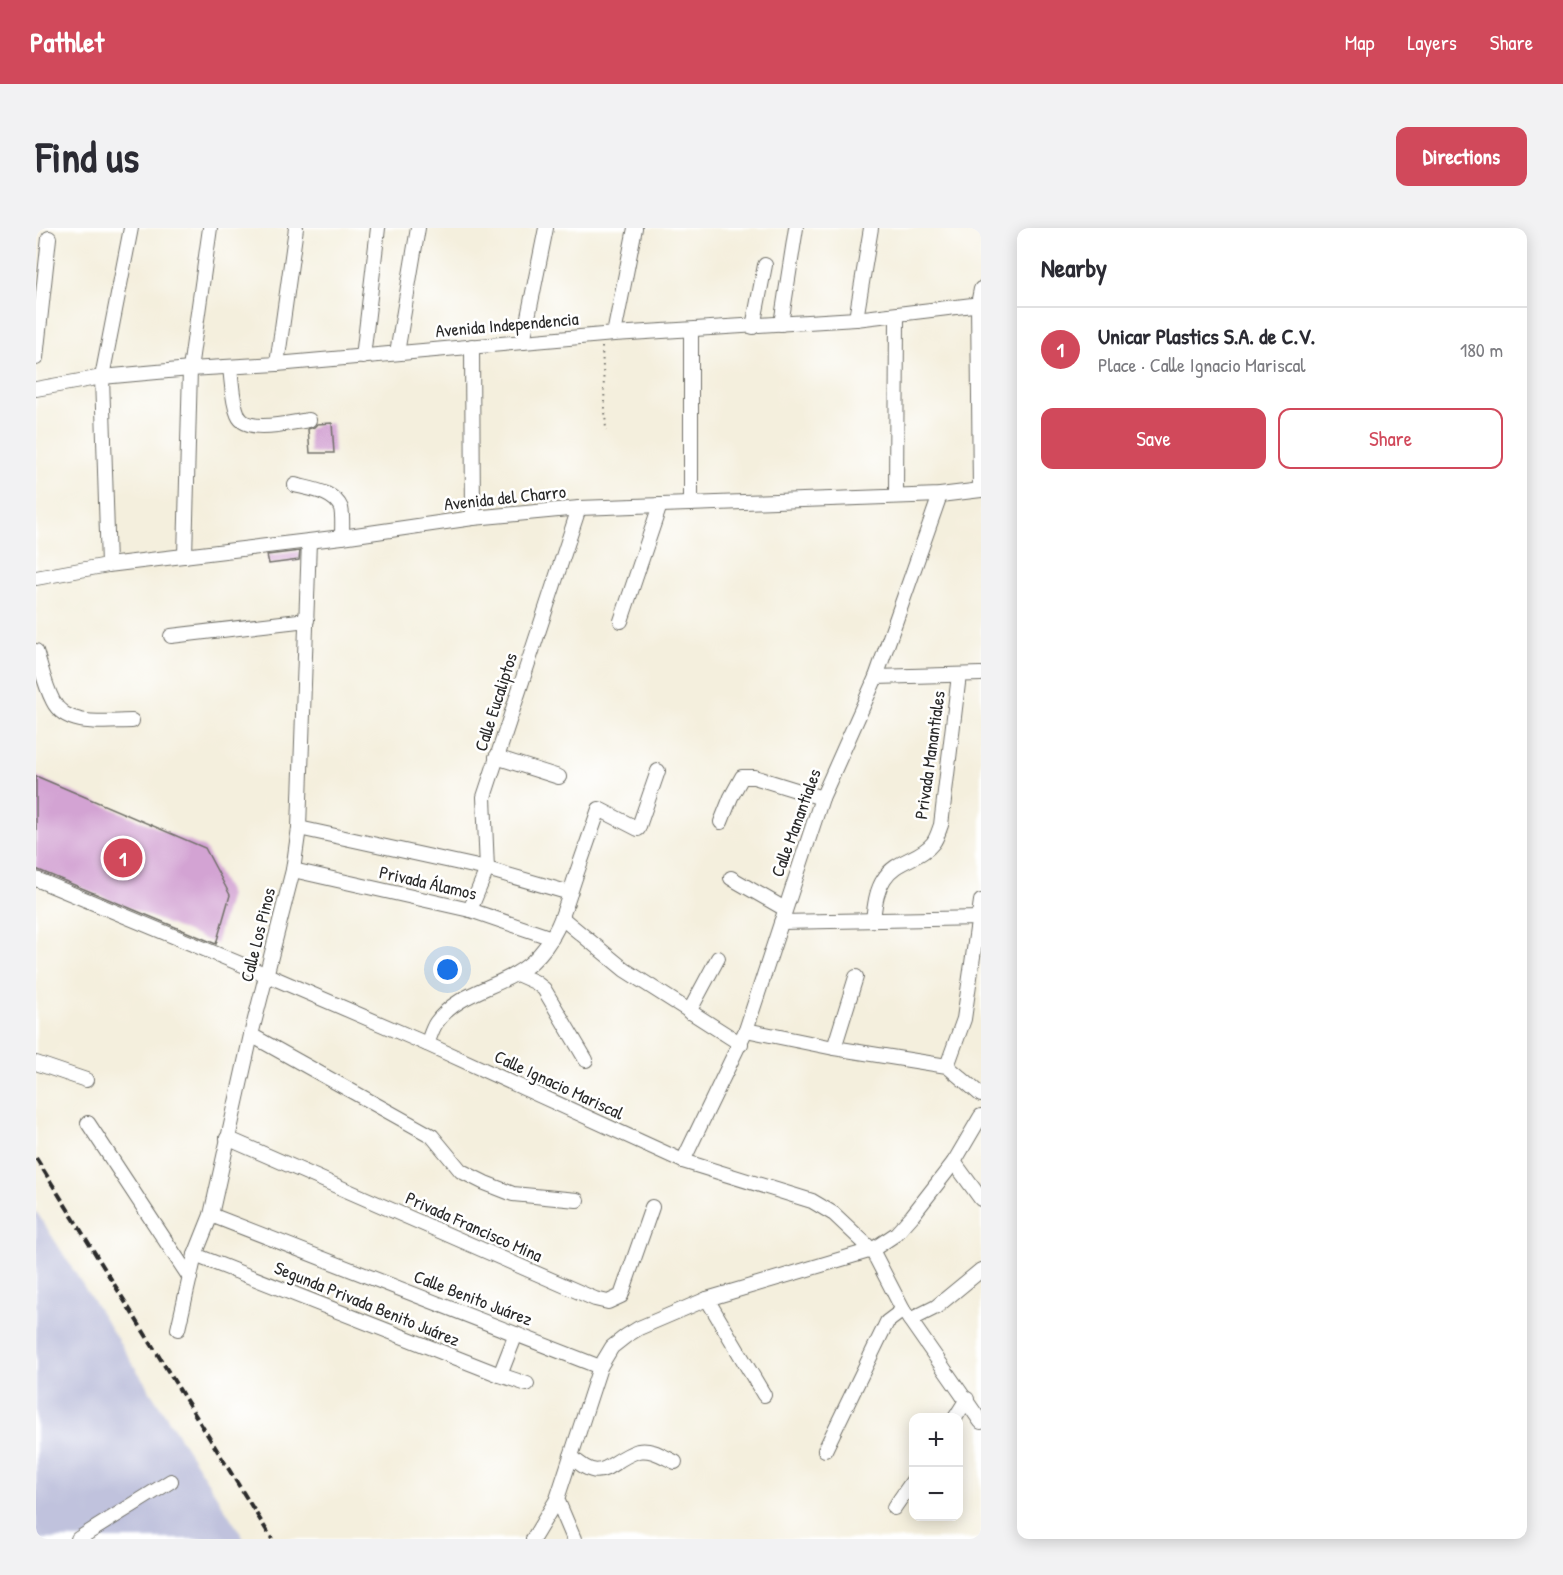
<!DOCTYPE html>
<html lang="en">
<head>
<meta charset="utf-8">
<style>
  :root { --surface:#fff; --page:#f2f2f3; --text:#2b2b33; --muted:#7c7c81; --line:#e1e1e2; --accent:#d1495b }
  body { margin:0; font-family:"Patrick Hand",sans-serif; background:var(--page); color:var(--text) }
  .controls { position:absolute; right:18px; bottom:18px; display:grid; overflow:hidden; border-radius:12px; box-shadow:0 3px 15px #0003 }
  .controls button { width:54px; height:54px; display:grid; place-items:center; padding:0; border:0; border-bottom:2px solid var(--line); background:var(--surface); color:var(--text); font:30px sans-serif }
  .you { position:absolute; left:412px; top:742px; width:21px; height:21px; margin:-15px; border:4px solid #fff; border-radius:50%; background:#1a73e8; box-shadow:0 0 0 9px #1a73e833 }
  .badge { display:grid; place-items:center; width:39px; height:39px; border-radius:50%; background:var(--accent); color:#fff; font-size:20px; font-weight:700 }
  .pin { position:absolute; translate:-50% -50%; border:3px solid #fff; box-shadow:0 2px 6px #0006 }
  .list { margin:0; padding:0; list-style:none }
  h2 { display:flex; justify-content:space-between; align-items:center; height:78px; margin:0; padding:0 24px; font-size:26px }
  h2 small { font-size:20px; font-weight:400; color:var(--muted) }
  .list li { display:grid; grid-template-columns:39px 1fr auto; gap:18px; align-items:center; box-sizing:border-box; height:84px; padding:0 24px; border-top:2px solid var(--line) }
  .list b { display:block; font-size:22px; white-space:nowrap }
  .list p { margin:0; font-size:20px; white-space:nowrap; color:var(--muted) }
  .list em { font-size:20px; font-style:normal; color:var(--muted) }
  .actions { display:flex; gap:12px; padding:18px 24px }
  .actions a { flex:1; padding:14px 0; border:2px solid var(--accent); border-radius:12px; text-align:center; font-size:21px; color:var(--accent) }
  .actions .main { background:var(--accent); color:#fff }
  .map { position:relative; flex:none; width:945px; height:1311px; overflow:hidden; border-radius:12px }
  header { display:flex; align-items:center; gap:36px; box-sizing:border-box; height:84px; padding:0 30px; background:var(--accent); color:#fff }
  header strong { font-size:28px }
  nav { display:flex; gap:33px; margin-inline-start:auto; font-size:21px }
  .intro { display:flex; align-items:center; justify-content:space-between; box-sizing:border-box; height:144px; padding:0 36px }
  h1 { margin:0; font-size:42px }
  .button { padding:15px 27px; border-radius:12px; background:var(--accent); color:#fff; font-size:21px; font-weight:700 }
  main { display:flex; gap:36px; padding:0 36px }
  aside { flex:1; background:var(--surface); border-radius:12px; box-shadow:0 3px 15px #0003 }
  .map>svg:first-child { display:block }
</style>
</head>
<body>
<header>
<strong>Pathlet</strong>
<nav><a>Map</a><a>Layers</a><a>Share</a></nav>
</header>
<div class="intro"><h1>Find us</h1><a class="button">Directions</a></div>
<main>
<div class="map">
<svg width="945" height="1311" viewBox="0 0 945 1311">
  <rect width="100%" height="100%" fill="#fff"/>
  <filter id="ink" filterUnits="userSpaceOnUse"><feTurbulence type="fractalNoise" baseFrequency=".0167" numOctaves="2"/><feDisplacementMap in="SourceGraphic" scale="12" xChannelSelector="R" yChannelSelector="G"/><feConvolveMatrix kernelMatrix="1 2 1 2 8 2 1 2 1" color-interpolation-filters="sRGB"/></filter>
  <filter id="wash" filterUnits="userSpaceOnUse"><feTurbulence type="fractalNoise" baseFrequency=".008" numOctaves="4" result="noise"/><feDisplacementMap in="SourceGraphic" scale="24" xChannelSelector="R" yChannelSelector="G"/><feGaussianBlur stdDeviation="1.35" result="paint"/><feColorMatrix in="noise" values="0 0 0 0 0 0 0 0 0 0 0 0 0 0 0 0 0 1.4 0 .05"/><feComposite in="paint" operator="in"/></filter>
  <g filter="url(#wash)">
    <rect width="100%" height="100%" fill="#f4efdd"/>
    <path fill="#c0c2dd" d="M 0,983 L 208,1311 L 0,1311 Z"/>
    <g id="blocks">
      <g fill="#d3a3d3">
        <path d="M 296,195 L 298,225 L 274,225 L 272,201 L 278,199 L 281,196 Z"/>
        <path d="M 264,323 L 263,332 L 233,336 L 231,327 Z"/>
        <path d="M 0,548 L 169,620 L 194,667 L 180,716 L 0,641 Z"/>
      </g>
    </g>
  </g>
  <g filter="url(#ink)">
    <use href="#blocks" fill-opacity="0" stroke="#717069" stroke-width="1.5"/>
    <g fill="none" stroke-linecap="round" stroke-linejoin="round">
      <g stroke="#717069" stroke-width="16">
        <g id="minor">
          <path d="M 820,91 L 835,0"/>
          <path d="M 745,96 L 760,0"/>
          <path d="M 717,99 L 729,37"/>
          <path d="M 655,103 L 655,276"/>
          <path d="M 578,106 L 599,0"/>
          <path d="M 487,114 L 510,0"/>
          <path d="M 436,118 L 437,290"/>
          <path d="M 361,125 L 382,0"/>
          <path d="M 327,129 L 342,0"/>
          <path d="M 0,130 L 13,10"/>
          <path d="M 241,136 L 260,0"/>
          <path d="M 194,140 C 196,154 196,173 202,187 C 210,207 256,194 273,192"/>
          <path d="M 0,161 L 66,149 L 154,141 L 241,136 L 578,106 L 820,91 L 945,76"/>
          <path d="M 259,257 C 273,261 298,263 305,280 C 307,288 306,300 306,309"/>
          <path d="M 944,262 L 942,76 L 945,61"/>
          <path d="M 860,268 L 861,87"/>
          <path d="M 149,328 L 154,141 L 174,0"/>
          <path d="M 72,337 L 66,149 L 95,0"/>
          <path d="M 0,350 L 72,337 L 306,309 L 437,290 L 543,280 L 904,267 L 945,262"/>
          <path d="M 585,393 L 624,277"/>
          <path d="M 135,408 L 271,392"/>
          <path d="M 0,423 C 5,439 9,458 17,473 C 30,500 71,493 96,493"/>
          <path d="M 840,449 L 945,446"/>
          <path d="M 460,529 L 523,549"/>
          <path d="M 685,594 L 695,569 L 706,549 L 718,549 L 786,570"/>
          <path d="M 263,600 L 451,641 L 534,665"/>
          <path d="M 257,642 L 434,682 L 516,710"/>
          <path d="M 695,650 L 749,681"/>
          <path d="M 0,651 L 231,747 L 391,816 L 647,933 L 776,973 L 798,986 L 836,1022 L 867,1082 L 945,1194"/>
          <path d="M 434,682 L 451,641 L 448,569 L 543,280"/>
          <path d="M 527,691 L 589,742 L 705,816"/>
          <path d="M 837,691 C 839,677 840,663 848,651 C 859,632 885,631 897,615 C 901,610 903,602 905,597 L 923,447"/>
          <path d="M 745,694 L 945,690"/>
          <path d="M 481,746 L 499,754 L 508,761 L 550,832"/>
          <path d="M 653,784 L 682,730"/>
          <path d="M 710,802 L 798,820 L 911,838 L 945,867"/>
          <path d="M 215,807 L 396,908 L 425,943 L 449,955 L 477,966 L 541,972"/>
          <path d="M 391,816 C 394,809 396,801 400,795 C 423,762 467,760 496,734 C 522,710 528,683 539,650 C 547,627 555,604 563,581 L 602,601 L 622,543"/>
          <path d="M 798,820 L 820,749"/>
          <path d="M 0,835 L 50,852"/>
          <path d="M 911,838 L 928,791 L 945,673"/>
          <path d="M 52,895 L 154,1050"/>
          <path d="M 191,910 L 559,1071 L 572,1074 L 585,1068 L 616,979"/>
          <path d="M 647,933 L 710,802 L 786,570 L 840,449 L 904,267"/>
          <path d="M 918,934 L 945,971"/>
          <path d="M 175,987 L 564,1139"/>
          <path d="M 159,1027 L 464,1147 L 491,1156"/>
          <path d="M 671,1071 L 728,1167"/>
          <path d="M 874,1092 L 900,1079 L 945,1042"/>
          <path d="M 142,1101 L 159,1027 L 175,987 L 215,807 L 257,642 L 263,600 L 273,313"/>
          <path d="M 464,1147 L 480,1106"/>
          <path d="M 919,1190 L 931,1171"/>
          <path d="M 789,1222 L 851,1094 L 867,1082"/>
          <path d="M 535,1228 C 567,1259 571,1233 602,1223 C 615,1220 628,1229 639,1234"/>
          <path d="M 521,1271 L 538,1311"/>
          <path d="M 858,1280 L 878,1251"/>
          <path d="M 42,1311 L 135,1253"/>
          <path d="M 497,1311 L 521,1271 L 564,1139 L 576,1119 L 590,1108 L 603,1100 L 671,1071 L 836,1022 L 860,1006 L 876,988 L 918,934 L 945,888"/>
        </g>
      </g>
      <path stroke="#717069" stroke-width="2" stroke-dasharray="1.5 4.5" stroke-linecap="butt" d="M 566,119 L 570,203"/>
      <use href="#minor" stroke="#fff" stroke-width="14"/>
      <path stroke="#2b2b2b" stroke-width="4" stroke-dasharray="9 4.5" stroke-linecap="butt" d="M 0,930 L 236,1311"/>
    </g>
  </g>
  <g text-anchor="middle" stroke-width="5" stroke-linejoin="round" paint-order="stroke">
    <g font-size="18" fill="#2b2b2b" stroke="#fff">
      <text transform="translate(471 97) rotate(-5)" y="6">Avenida Independencia</text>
      <text transform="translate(469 270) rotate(-6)" y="6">Avenida del Charro</text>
      <text transform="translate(460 474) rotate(-72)" y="6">Calle Eucaliptos</text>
      <text transform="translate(894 527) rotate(-82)" y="6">Privada Manantiales</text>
      <text transform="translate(760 595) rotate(-70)" y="6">Calle Manantiales</text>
      <text transform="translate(392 655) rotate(13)" y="6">Privada Álamos</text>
      <text transform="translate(222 707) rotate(-76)" y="6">Calle Los Pinos</text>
      <text transform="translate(523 857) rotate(25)" y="6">Calle Ignacio Mariscal</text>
      <text transform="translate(438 999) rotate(24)" y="6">Privada Francisco Mina</text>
      <text transform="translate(437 1070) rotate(21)" y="6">Calle Benito Juárez</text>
      <text transform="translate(331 1076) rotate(22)" y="6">Segunda Privada Benito Juárez</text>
    </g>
  </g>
</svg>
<div class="controls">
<button>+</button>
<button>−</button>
</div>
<div class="you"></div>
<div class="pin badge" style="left:87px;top:630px">1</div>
</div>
<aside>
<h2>Nearby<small></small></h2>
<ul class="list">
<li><span class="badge">1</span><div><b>Unicar Plastics S.A. de C.V.</b><p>Place · Calle Ignacio Mariscal</p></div><em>180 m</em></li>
</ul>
<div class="actions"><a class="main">Save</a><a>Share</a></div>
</aside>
</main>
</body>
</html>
